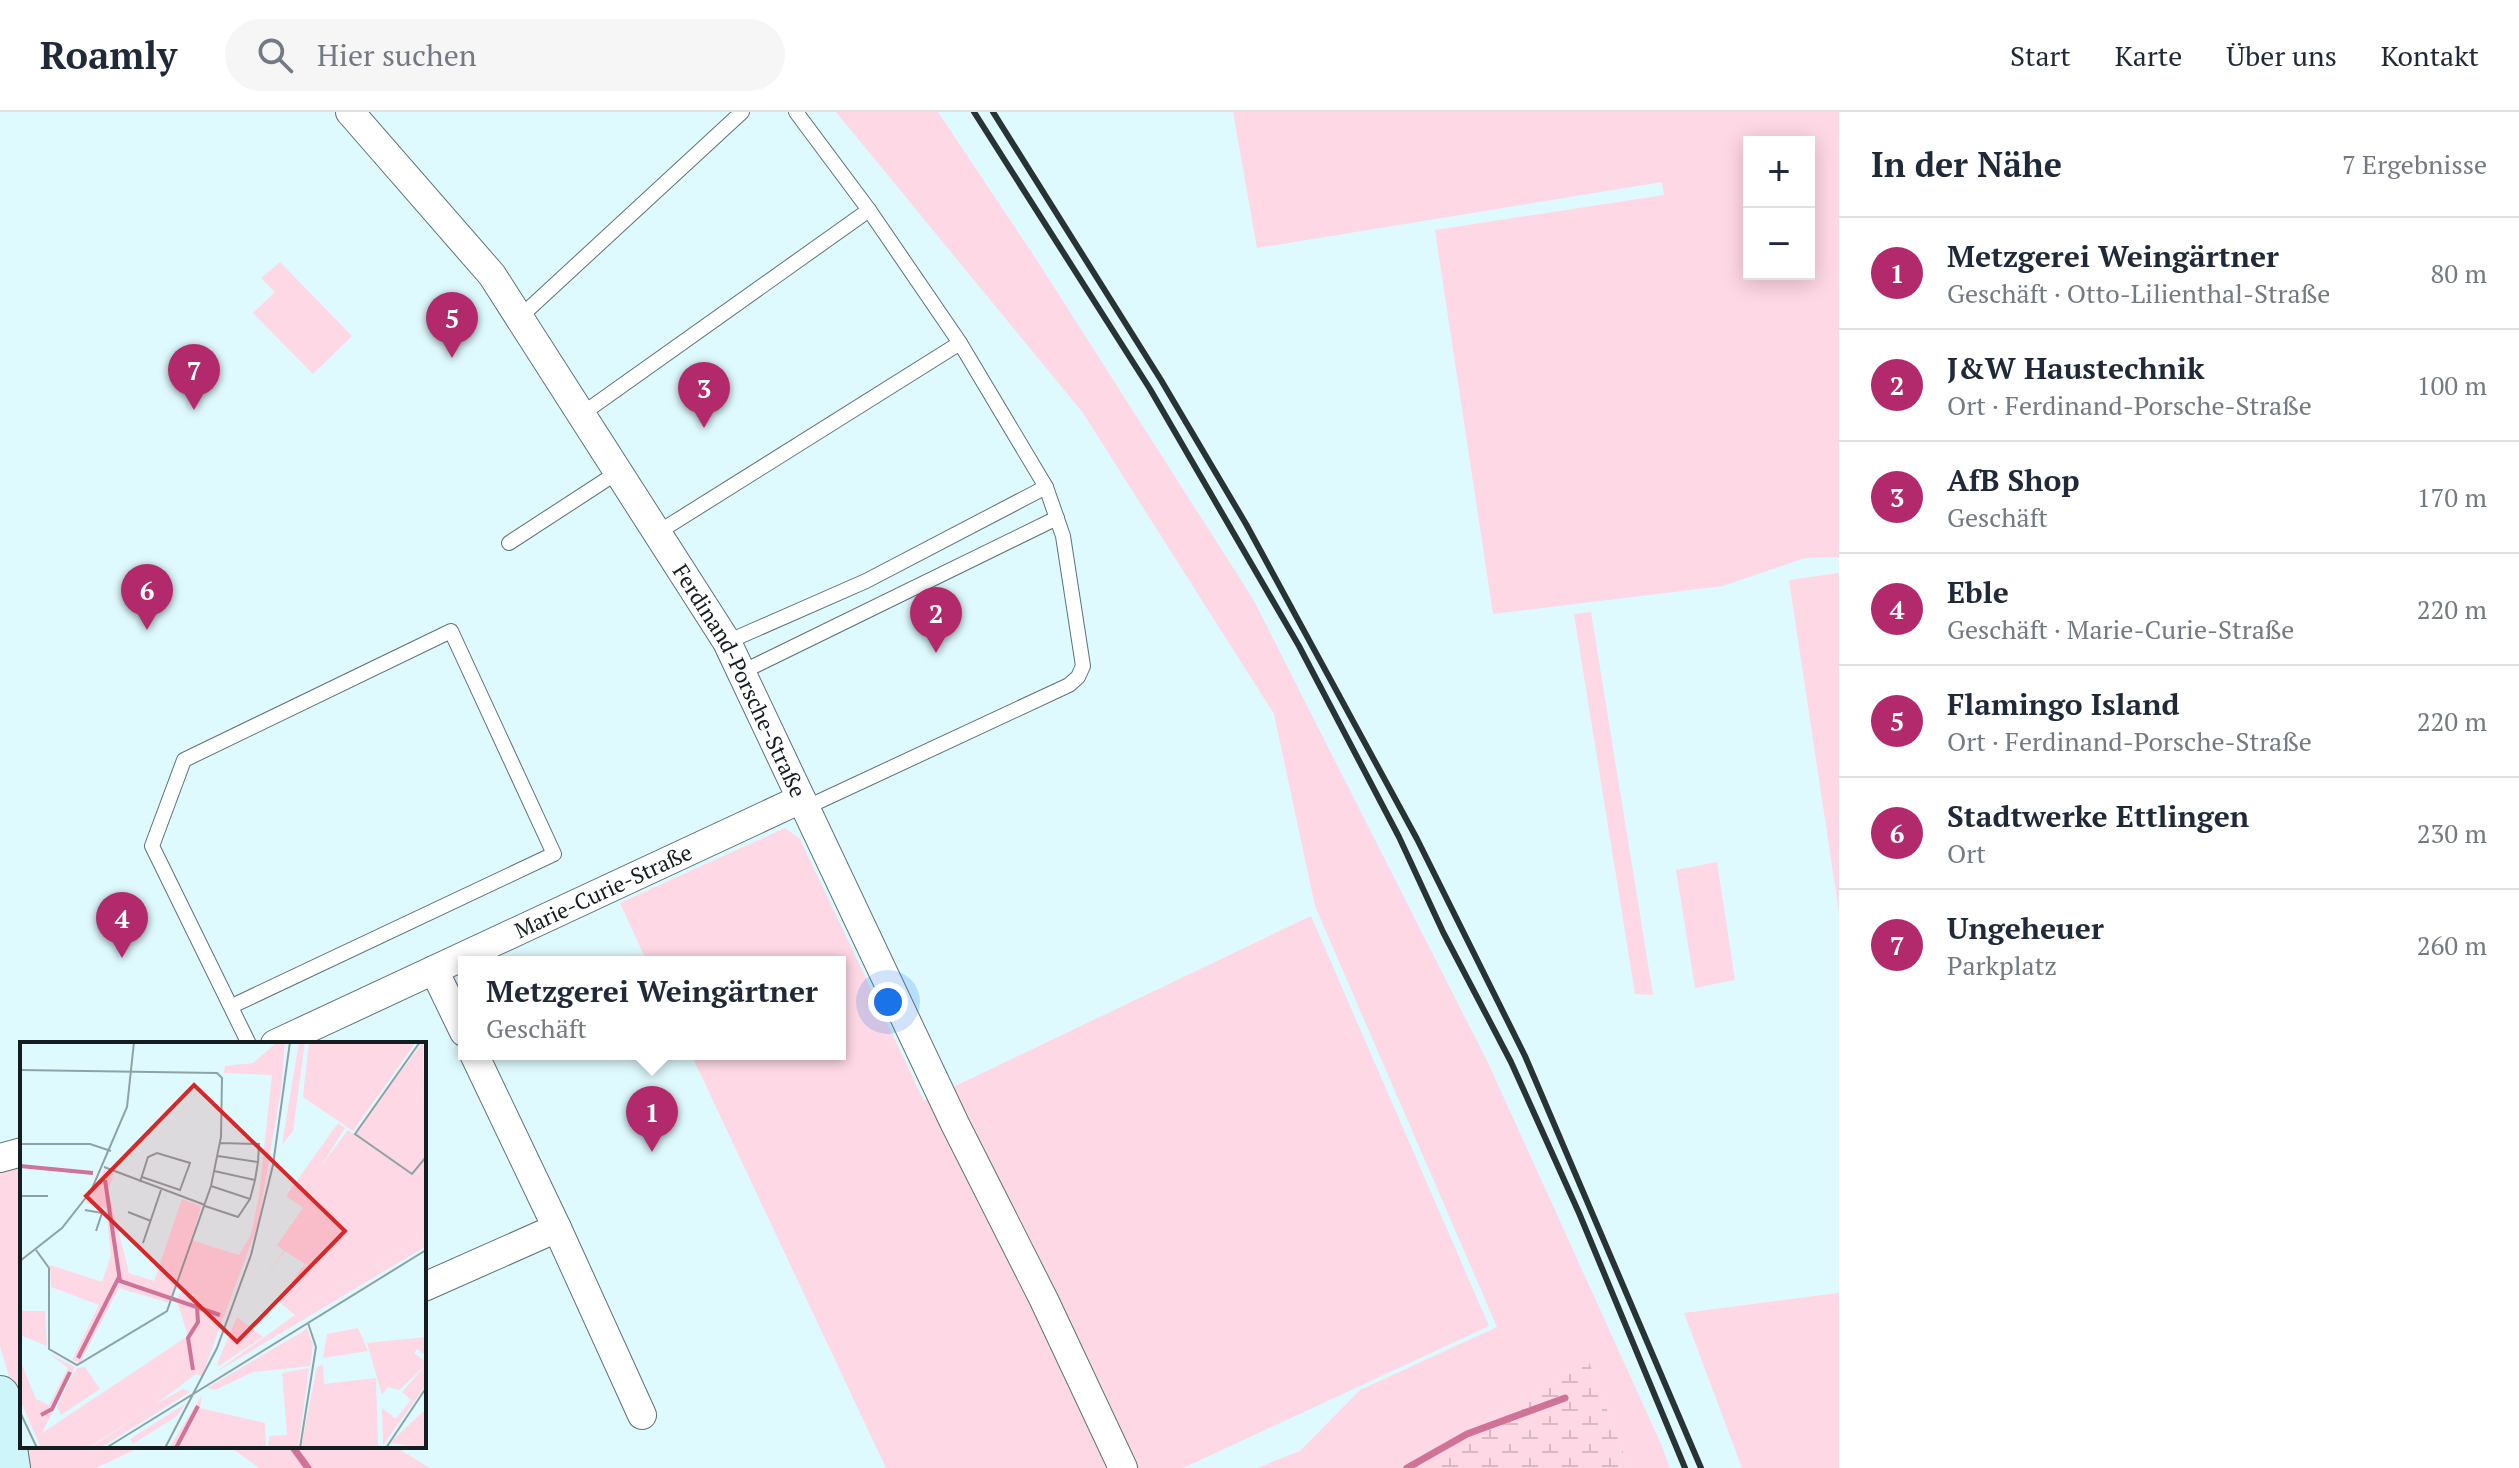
<!DOCTYPE html>
<html lang="de">
<head>
<meta charset="utf-8">
<style>
  :root { --surface:#fff; --page:#f6f6f7; --text:#1f2937; --muted:#747a83; --line:#e0e1e3; --accent:#b22a6c }
  body { margin:0; font-family:"PT Serif",serif; background:var(--page); color:var(--text) }
  .controls { position:absolute; right:24px; top:24px; display:grid; overflow:hidden; border-radius:0px; box-shadow:0 4px 20px #0003 }
  .controls button { width:72px; height:72px; display:grid; place-items:center; padding:0; border:0; border-bottom:2px solid var(--line); background:var(--surface); color:var(--text); font:40px sans-serif }
  .you { position:absolute; left:888px; top:890px; width:28px; height:28px; margin:-20px; border:6px solid #fff; border-radius:50%; background:#1a73e8; box-shadow:0 0 0 12px #1a73e833 }
  .badge { display:grid; place-items:center; width:52px; height:52px; border-radius:50%; background:var(--accent); color:#fff; font-size:26px; font-weight:700 }
  .pin { position:absolute; translate:-50% -66px; filter:drop-shadow(0 2px 4px #0008) }
  .pin::after { content:''; position:absolute; top:42px; width:28px; height:24px; background:inherit; clip-path:polygon(0 0,100% 0,50% 100%) }
  .popup { position:absolute; left:458px; top:844px; width:388px; height:104px; box-sizing:border-box; display:grid; place-content:center; border-radius:0px; background:var(--surface); filter:drop-shadow(0 2px 6px #0005); font-size:26px; white-space:nowrap; color:var(--muted) }
  .popup b { font-size:30px; color:var(--text) }
  .popup::after { content:''; position:absolute; left:50%; top:100%; margin-left:-16px; border:16px solid transparent; border-top-color:var(--surface) }
  .list { margin:0; padding:0; list-style:none }
  h2 { display:flex; justify-content:space-between; align-items:center; height:104px; margin:0; padding:0 32px; font-size:34px }
  h2 small { font-size:26px; font-weight:400; color:var(--muted) }
  .list li { display:grid; grid-template-columns:52px 1fr auto; gap:24px; align-items:center; box-sizing:border-box; height:112px; padding:0 32px; border-top:2px solid var(--line) }
  .list b { display:block; font-size:30px; white-space:nowrap }
  .list p { margin:0; font-size:26px; white-space:nowrap; color:var(--muted) }
  .list em { font-size:26px; font-style:normal; color:var(--muted) }
  .icon { flex:none; width:44px; height:44px; fill:none; stroke:currentColor; stroke-width:2; stroke-linecap:round; stroke-linejoin:round }
  .map { position:relative; flex:none; width:1839px; height:1356px; overflow:hidden }
  header { display:flex; align-items:center; gap:48px; box-sizing:border-box; height:112px; padding:0 40px; background:var(--surface); border-bottom:2px solid var(--line) }
  header strong { font-size:38px }
  nav { display:flex; gap:44px; margin-inline-start:auto; font-size:28px }
  .search { width:560px; height:72px; background:var(--page); display:flex; align-items:center; gap:20px; box-sizing:border-box; padding:0 28px; border-radius:44px; color:var(--muted); font-size:30px }
  main { display:flex }
  aside { flex:1; background:var(--surface) }
  .map>svg:first-child { display:block }
</style>
</head>
<body>
<header>
<strong>Roamly</strong>
<div class="search"><svg class="icon" aria-label="search" viewBox="0 0 24 24"><circle cx="10" cy="10" r="6"/><path d="M15 15l6 6"/></svg>Hier suchen</div>
<nav><a>Start</a><a>Karte</a><a>Über uns</a><a>Kontakt</a></nav>
</header>
<main>
<div class="map">
<svg width="1839" height="1356" viewBox="0 0 1839 1356">
  <defs>
    <pattern id="wetland-marsh" width="20" height="14" patternUnits="userSpaceOnUse" patternTransform="scale(2)"><rect width="20" height="14" fill="#fed8e4"/><path d="M1 5h8M5 5V1M11 12h8M15 12V8" fill="none" stroke="#d9b9c3"/></pattern>
  </defs>
  <rect width="100%" height="100%" fill="#dffafe"/>
  <g fill="#fed8e4" fill-rule="evenodd">
    <path d="M 836,0 L 938,0 L 1038,150 L 1253,487 L 1489,953 L 1661,1332 L 1670,1356 L 1629,1356 L 1589,1250 L 1400,1356 L 1257,1356 L 1300,1339 L 1360,1278 L 1497,1215 L 1315,794 L 1274,602 L 1083,301 Z"/>
    <path d="M 1233,0 L 1839,0 L 1839,445 L 1805,446 L 1723,474 L 1493,502 L 1435,118 L 1664,83 L 1662,70 L 1257,136 ZM 1749,30 L 1809,30 L 1809,162 L 1749,162 Z"/>
    <path d="M 280,150 L 352,224 L 313,262 L 253,201 L 275,180 L 261,166 Z"/>
    <path d="M 1839,461 L 1839,800 L 1789,468 Z"/>
    <path d="M 1591,500 L 1653,883 L 1635,882 L 1574,502 Z"/>
    <path d="M 785,716 L 800,727 L 924,989 L 1311,804 L 1489,1214 L 1183,1356 L 886,1356 L 691,942 L 840,942 L 840,850 L 647,850 L 620,791 Z"/>
    <path d="M 1717,750 L 1735,868 L 1695,876 L 1676,758 Z"/>
    <path d="M 22,1050 L 22,1320 L 20,1301 L 0,1234 L 0,1058 Z"/>
    <path d="M 1839,1181 L 1839,1356 L 1742,1356 L 1684,1201 Z"/>
    <path d="M 24,1334 L 143,1334 L 96,1356 L 27,1356 Z"/>
    <path d="M 229,1334 L 394,1334 L 430,1356 L 259,1356 Z"/>
  </g>
  <path fill="url(#wetland-marsh)" d="M 1589,1250 L 1629,1356 L 1400,1356 Z"/>
  <g fill="none" stroke-linecap="round" stroke-linejoin="round">
    <g stroke="#cf7498" stroke-width="7">
      <path d="M 292,1334 L 308,1356"/>
      <path d="M 1407,1356 L 1467,1322 L 1565,1286"/>
    </g>
    <g stroke="#5c7377" stroke-width="16">
      <g id="lane">
        <path d="M 796,0 L 869,98"/>
        <path d="M 520,205 L 742,0"/>
        <path d="M 582,302 L 869,98 L 960,231"/>
        <path d="M 657,421 L 960,231 L 1046,375 L 866,469 L 727,530"/>
        <path d="M 509,431 L 618,360"/>
        <path d="M 742,560 L 1057,406"/>
        <path d="M 805,696 L 1069,573 L 1078,565 L 1083,554 L 1063,424 L 1046,375"/>
        <path d="M 232,894 L 554,742 L 451,519 L 184,648 L 152,734 L 249,932"/>
      </g>
    </g>
    <g stroke="#5c7377" stroke-width="30">
      <g id="street">
        <path id="s1" d="M 350,0 L 492,163 L 727,530 L 955,1012 L 1044,1188 L 1123,1356"/>
        <path d="M 434,858 L 464,920"/>
        <path id="s2" d="M 275,932 L 801,687"/>
        <path d="M 474,942 L 557,1116 L 642,1303"/>
        <path d="M 0,1046 L 22,1040"/>
        <path d="M 424,1175 L 557,1116"/>
      </g>
    </g>
    <g stroke="#5c7377" stroke-width="40">
      <path id="secondary" d="M 0,1283 L 11,1356"/>
    </g>
    <use href="#lane" stroke="#fff" stroke-width="14"/>
    <use href="#street" stroke="#fff" stroke-width="28"/>
    <use href="#secondary" stroke="#cef5fa" stroke-width="38"/>
    <g stroke="#283335" stroke-width="6">
      <path d="M 974,0 L 1150,277 L 1299,534 L 1399,725 L 1443,820 L 1511,950 L 1579,1101 L 1685,1356"/>
      <path d="M 993,0 L 1161,268 L 1246,412 L 1417,727 L 1525,944 L 1701,1356"/>
    </g>
  </g>
  <g text-anchor="middle" stroke-width="6" stroke-linejoin="round" paint-order="stroke">
    <g font-size="22" fill="#141d1f" stroke="#fff">
      <text dy="8" stroke="none"><textPath href="#s1" startOffset="692">Ferdinand-Porsche-Straße</textPath></text>
      <text dy="8" stroke="none"><textPath href="#s2" startOffset="362">Marie-Curie-Straße</textPath></text>
    </g>
  </g>
  <g transform="translate(20 930)">
    <rect width="406" height="406" fill="#dffafe"/>
    <path d="M 257,0 L 265,0 L 261,48 L 238,182 L 182,334 L 176,332 L 205,272 L 157,259 L 160,250 L 182,255 L 155,246 L 149,261 L 99,246 L 60,321 L 52,318 L 79,263 L 31,245 L 30,223 L 82,240 L 91,213 L 86,166 L 65,161 L 85,127 L 94,132 L 88,148 L 109,231 L 134,239 L 162,157 L 181,164 L 171,198 L 219,213 L 231,193 L 239,153 L 252,33 L 204,31 L 205,24 L 233,21 ZM 279,0 L 285,0 L 273,89 L 262,103 ZM 289,0 L 396,0 L 333,89 L 283,55 ZM 403,0 L 406,194 L 275,273 L 258,259 L 284,223 L 292,228 L 287,223 L 265,209 L 238,245 L 264,209 L 257,203 L 283,166 L 305,181 L 266,154 L 318,81 L 325,86 L 301,124 L 328,88 L 334,92 ZM 0,269 L 25,269 L 27,304 L 0,293 ZM 217,275 L 243,295 L 199,324 L 197,322 ZM 287,286 L 293,303 L 290,324 L 225,331 L 247,324 L 264,306 L 288,297 L 282,290 ZM 338,286 L 348,309 L 303,316 L 307,292 ZM 168,294 L 136,362 L 163,347 L 170,350 L 80,406 L 70,406 L 130,366 L 68,406 L 21,406 L 0,358 L 0,318 L 16,357 L 29,363 L 48,326 L 30,312 L 55,325 L 22,391 ZM 406,295 L 406,313 L 397,307 L 394,311 L 406,320 L 406,343 L 363,403 L 362,366 L 376,377 L 391,358 L 382,350 L 406,323 L 379,348 L 368,345 L 362,353 L 347,301 ZM 303,323 L 304,342 L 356,336 L 358,403 L 363,406 L 281,406 L 297,325 ZM 65,325 L 80,347 L 41,373 L 37,365 L 49,339 L 57,326 ZM 289,326 L 278,406 L 248,406 L 249,394 L 267,393 L 262,331 ZM 182,353 L 180,366 L 245,381 L 246,406 L 149,406 Z" fill="#fed8e4"/>
    <path d="M 367,142 L 389,156 L 374,175 L 353,161 ZM 406,194 L 406,204 L 193,332 L 275,273 ZM 282,290 L 289,297 L 264,306 L 248,323 L 195,348 L 187,346 ZM 165,362 L 157,374 L 113,402 L 110,397 Z" fill="#fed8e4"/>
    <path d="M 157,259 L 205,272 L 176,332 L 136,362 L 168,294 Z" fill="#fed8e4"/>
    <path d="M 406,367 L 405,406 L 371,401 L 377,394 Z" fill="#fed8e4"/>
    <path fill="none" stroke="#cf7498" stroke-width="4" d="M 0,124 L 73,131M 85,138 L 100,239 L 200,273M 58,316 L 99,235M 173,328 L 168,296 L 178,280 L 177,265M 21,373 L 32,367 L 50,330M 156,406 L 178,364"/>
    <path fill="none" stroke="#8ea2a5" stroke-width="2" d="M 400,0 L 335,92 L 392,132 L 406,115M 0,28 L 197,31 L 202,36 L 201,95 L 191,144 L 147,269 L 57,323 L 29,307 L 29,226 L 16,208M 200,101 L 239,102 L 238,120M 0,102 L 70,102 L 91,109M 198,114 L 238,120 L 235,138M 84,125 L 185,163M 120,140 L 128,115 L 137,111 L 170,121 L 160,148 L 122,135M 191,144 L 230,157 L 235,138 L 194,129M 0,154 L 28,154M 185,164 L 218,175 L 230,157M 65,168 L 82,171 L 76,189M 108,170 L 131,179M 123,201 L 141,148M 0,219 L 42,186 L 71,149 L 107,65 L 114,0M 0,370 L 17,406M 86,406 L 406,208M 145,406 L 197,306 L 231,213 L 253,123 L 270,0M 280,406 L 296,305 L 288,281M 366,406 L 406,346"/>
    <path fill="#d62828" fill-opacity="0.15" stroke="#d62828" stroke-width="4" d="M 174,43 L 325,189 L 217,300 L 66,154 Z"/>
    <rect width="406" height="406" fill="none" stroke="#141d1f" stroke-width="4"/>
  </g>
</svg>
<div class="controls">
<button>+</button>
<button>−</button>
</div>
<div class="you"></div>
<div class="pin badge" style="left:652px;top:1040px">1</div>
<div class="popup"><b>Metzgerei Weingärtner</b>Geschäft</div>
<div class="pin badge" style="left:936px;top:541px">2</div>
<div class="pin badge" style="left:704px;top:316px">3</div>
<div class="pin badge" style="left:122px;top:846px">4</div>
<div class="pin badge" style="left:452px;top:246px">5</div>
<div class="pin badge" style="left:147px;top:518px">6</div>
<div class="pin badge" style="left:194px;top:298px">7</div>
</div>
<aside>
<h2>In der Nähe<small>7 Ergebnisse</small></h2>
<ul class="list">
<li><span class="badge">1</span><div><b>Metzgerei Weingärtner</b><p>Geschäft · Otto-Lilienthal-Straße</p></div><em>80 m</em></li>
<li><span class="badge">2</span><div><b>J&amp;W Haustechnik</b><p>Ort · Ferdinand-Porsche-Straße</p></div><em>100 m</em></li>
<li><span class="badge">3</span><div><b>AfB Shop</b><p>Geschäft</p></div><em>170 m</em></li>
<li><span class="badge">4</span><div><b>Eble</b><p>Geschäft · Marie-Curie-Straße</p></div><em>220 m</em></li>
<li><span class="badge">5</span><div><b>Flamingo Island</b><p>Ort · Ferdinand-Porsche-Straße</p></div><em>220 m</em></li>
<li><span class="badge">6</span><div><b>Stadtwerke Ettlingen</b><p>Ort</p></div><em>230 m</em></li>
<li><span class="badge">7</span><div><b>Ungeheuer</b><p>Parkplatz</p></div><em>260 m</em></li>
</ul>
</aside>
</main>
</body>
</html>
